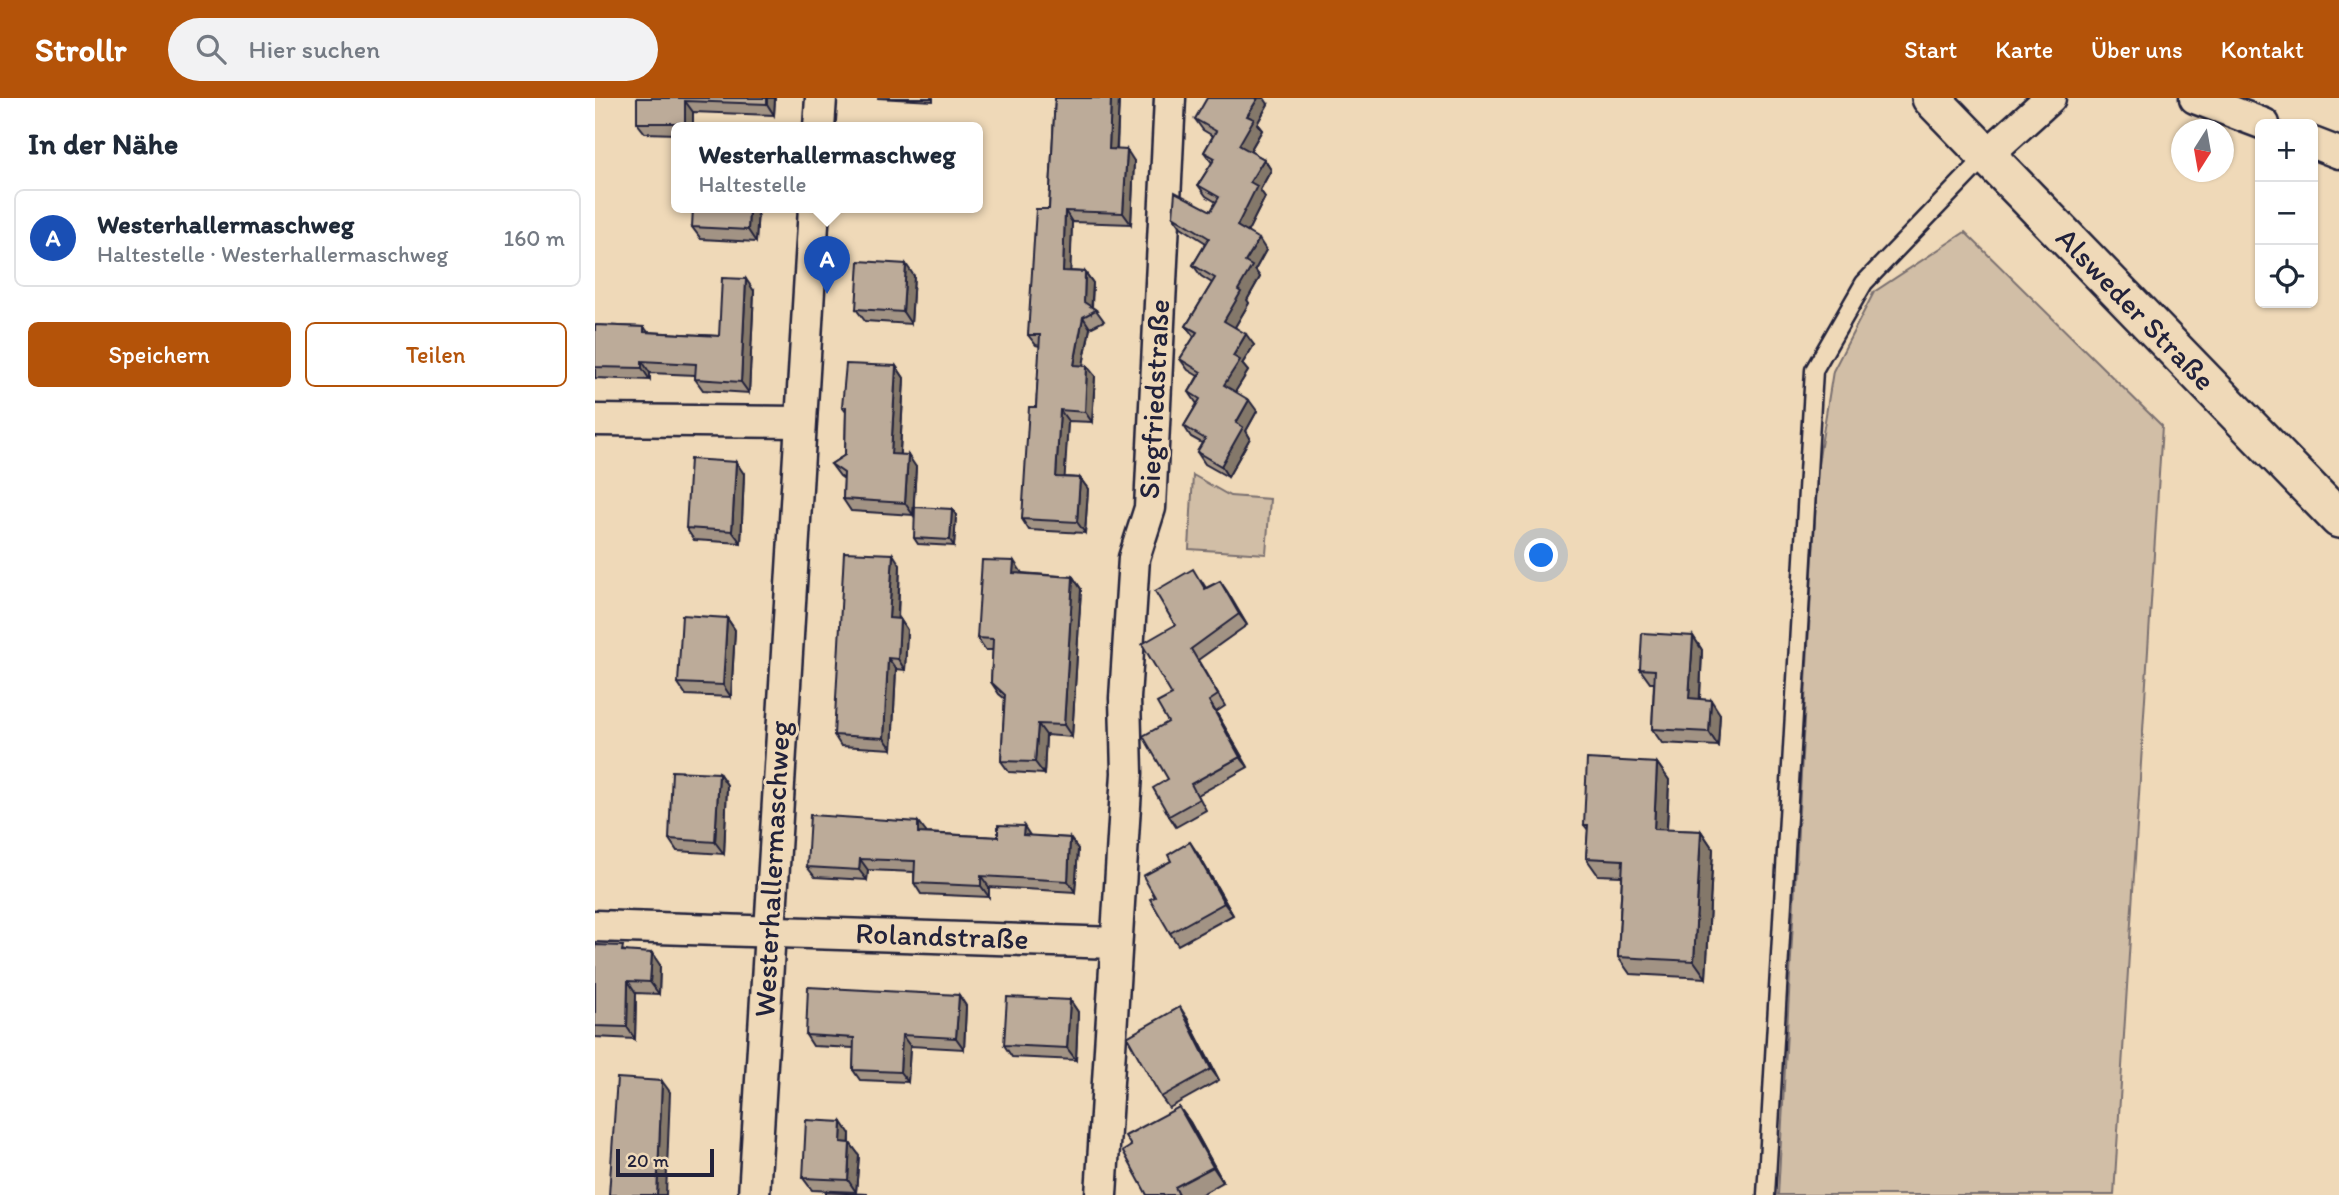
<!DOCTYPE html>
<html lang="de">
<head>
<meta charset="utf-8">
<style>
  :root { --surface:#fff; --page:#f2f2f3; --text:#1f2937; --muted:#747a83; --line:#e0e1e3; --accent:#b45309 }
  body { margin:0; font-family:Itim,sans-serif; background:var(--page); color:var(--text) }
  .controls { position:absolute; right:21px; top:21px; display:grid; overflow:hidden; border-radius:10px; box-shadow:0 2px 5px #0004 }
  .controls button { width:63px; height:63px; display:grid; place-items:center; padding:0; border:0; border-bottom:2px solid var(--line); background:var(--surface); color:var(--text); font:35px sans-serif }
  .compass { position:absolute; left:1576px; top:21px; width:63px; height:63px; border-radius:50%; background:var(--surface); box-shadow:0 2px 5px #0004; rotate:191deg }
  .scale { position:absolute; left:21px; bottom:18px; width:98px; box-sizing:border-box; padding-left:7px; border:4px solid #22223b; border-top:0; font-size:19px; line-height:24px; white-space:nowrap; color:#22223b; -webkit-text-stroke:5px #efd9b8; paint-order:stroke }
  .you { position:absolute; left:947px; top:458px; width:24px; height:24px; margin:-18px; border:5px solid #fff; border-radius:50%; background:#1a73e8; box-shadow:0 0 0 10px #1a73e833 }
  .badge { display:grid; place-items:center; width:46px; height:46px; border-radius:50%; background:var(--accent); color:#fff; font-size:23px; font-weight:700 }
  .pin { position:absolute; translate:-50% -58px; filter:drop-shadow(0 2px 4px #0008) }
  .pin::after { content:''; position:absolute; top:37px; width:24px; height:21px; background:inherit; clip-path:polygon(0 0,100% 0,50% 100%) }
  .popup { position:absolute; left:76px; top:24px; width:312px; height:91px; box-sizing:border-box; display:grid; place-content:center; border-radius:10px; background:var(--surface); filter:drop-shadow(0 2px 5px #0005); font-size:23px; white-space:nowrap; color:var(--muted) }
  .popup b { font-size:26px; color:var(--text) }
  .popup::after { content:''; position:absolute; left:50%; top:100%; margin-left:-14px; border:14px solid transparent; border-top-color:var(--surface) }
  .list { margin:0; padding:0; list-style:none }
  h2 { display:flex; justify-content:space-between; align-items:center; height:91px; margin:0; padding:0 28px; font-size:30px }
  h2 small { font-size:23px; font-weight:400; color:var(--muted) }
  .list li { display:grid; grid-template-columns:46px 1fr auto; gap:21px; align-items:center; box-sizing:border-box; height:98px; margin:0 14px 14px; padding:0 14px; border:2px solid var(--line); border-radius:10px }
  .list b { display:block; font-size:26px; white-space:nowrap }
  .list p { margin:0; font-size:23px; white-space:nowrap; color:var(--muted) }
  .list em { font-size:23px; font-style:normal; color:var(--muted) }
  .actions { display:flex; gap:14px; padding:21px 28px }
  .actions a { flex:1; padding:16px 0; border:2px solid var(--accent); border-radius:10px; text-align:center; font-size:24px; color:var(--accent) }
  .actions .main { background:var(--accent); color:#fff }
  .icon { flex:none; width:38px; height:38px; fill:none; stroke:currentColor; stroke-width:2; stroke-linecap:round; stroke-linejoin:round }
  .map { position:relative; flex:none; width:1744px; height:1097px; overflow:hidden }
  header { display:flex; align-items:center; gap:42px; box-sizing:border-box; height:98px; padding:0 35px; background:var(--accent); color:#fff }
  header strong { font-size:33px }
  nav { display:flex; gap:38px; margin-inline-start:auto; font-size:24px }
  .search { width:490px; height:63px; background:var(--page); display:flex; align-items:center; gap:18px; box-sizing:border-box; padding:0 24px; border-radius:38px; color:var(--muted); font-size:26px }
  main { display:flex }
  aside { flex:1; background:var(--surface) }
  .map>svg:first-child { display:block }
</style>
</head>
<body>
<header>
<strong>Strollr</strong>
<div class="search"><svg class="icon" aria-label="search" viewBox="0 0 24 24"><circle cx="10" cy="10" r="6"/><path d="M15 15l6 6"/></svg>Hier suchen</div>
<nav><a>Start</a><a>Karte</a><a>Über uns</a><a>Kontakt</a></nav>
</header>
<main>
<aside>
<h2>In der Nähe<small></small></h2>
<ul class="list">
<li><span class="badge" style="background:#1a4fb4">A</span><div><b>Westerhallermaschweg</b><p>Haltestelle · Westerhallermaschweg</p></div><em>160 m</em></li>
</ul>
<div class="actions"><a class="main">Speichern</a><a>Teilen</a></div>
</aside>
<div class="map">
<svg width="1744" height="1097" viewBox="0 0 1744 1097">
  <rect width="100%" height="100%" fill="#efd9b8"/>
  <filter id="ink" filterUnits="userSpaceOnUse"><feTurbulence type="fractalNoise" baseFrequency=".0143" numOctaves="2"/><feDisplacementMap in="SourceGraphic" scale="14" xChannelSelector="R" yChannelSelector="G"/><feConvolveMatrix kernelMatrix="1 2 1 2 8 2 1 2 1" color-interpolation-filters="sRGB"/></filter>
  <g filter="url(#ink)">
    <g fill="#d1bea6" stroke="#7a7070" stroke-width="2">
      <path d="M 1370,134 L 1567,328 L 1519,1097 L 1183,1097 L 1223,366 L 1238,273 L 1279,194 Z"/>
      <path d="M 598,377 L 635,398 L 675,401 L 671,456 L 594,451 Z"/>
    </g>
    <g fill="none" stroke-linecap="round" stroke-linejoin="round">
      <g stroke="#22223b" stroke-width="21">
        <path id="service" d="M 1171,1097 L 1219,272 L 1269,185 L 1391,58"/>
      </g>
      <g stroke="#22223b" stroke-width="35">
        <g id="minor">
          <path d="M 1600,0 L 1669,26"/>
          <path d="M 224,30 L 226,0"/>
          <path d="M 1718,45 L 1744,55"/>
          <path d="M 1391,58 L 1455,0"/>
          <path d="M 0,322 L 204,324"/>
          <path d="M 0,828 L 521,845"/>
          <path d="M 159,1097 L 219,110"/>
          <path d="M 506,1097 L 532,675 L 530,600 L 539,460 L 555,410 L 575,0"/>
        </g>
      </g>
      <g stroke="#22223b" stroke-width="42">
        <g id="tertiary">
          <path id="s1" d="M 1336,0 L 1744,421"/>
        </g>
      </g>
      <use href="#service" stroke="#efd9b8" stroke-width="16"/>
      <use href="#minor" stroke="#efd9b8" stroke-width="30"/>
      <use href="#tertiary" stroke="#efd9b8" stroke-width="37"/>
    </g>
    <g fill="#a29384" stroke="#22223b" stroke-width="2">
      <path d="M 42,0 L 180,0 L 179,17 L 98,14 L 98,30 L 81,30 L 81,36 L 50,35 L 42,25 Z"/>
      <path d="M 282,0 L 338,0 L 338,3 Z"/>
      <path d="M 460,0 L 524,0 L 522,52 L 539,63 L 536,126 L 477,124 L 475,173 L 490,174 L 498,185 L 497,209 L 501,212 L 509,223 L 495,230 L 488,267 L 500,278 L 497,324 L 473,323 L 469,379 L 485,380 L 493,391 L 490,435 L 434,432 L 427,421 L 441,309 L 445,248 L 441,247 L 433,237 L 454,111 Z"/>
      <path d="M 673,6 L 662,26 L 667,32 L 655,53 L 669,61 L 676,72 L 665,92 L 670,99 L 652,134 L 671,152 L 660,172 L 665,179 L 652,202 L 654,205 L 640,229 L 659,247 L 647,266 L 653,273 L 640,294 L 662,313 L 651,333 L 655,340 L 633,379 L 610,366 L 602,354 L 607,345 L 596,339 L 589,328 L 602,306 L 594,294 L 603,278 L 593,272 L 585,261 L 599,239 L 591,228 L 617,185 L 606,178 L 598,167 L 611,145 L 586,129 L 578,118 L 616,113 L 621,104 L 611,98 L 603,87 L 617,65 L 609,54 L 618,38 L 608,32 L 600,21 Z"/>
      <path d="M 163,110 L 161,144 L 106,141 L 97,129 Z"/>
      <path d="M 319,178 L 316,226 L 270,223 L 261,211 Z"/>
      <path d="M 159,193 L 154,295 L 108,292 L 100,281 L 100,277 L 55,275 L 55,282 L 0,280 L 0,227 L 49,229 L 53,234 L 124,238 Z"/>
      <path d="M 301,268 L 309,280 L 305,356 L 321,369 L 318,417 L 256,413 L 248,401 L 249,381 L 245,378 L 236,366 L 250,357 L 251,314 L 247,309 Z"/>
      <path d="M 149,376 L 146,445 L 99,442 L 91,430 Z"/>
      <path d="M 357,411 L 361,417 L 359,448 L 323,446 L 319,440 Z"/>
      <path d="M 305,467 L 303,521 L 305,521 L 312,532 L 310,572 L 301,571 L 297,651 L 246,648 L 239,637 Z"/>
      <path d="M 427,475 L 478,479 L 486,491 L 477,639 L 451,637 L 449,676 L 414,674 L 406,663 L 410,601 L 404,596 L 396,584 L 398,552 L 390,552 L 382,540 Z"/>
      <path d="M 606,482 L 611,490 L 625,483 L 652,527 L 603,562 L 630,608 L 621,614 L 653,669 L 603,697 L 611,712 L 581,729 L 574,718 L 573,681 L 573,624 L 577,597 L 580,527 Z"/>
      <path d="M 132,520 L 140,532 L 136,599 L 91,597 L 83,585 Z"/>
      <path d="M 1098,538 L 1107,552 L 1105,601 L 1125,616 L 1123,648 L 1067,645 L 1057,631 L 1059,585 L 1055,585 L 1045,571 Z"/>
      <path d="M 1062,665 L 1074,682 L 1072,732 L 1106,733 L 1118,751 L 1111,880 L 1035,876 L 1023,859 L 1027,778 L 1003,777 L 991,760 L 993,732 L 989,727 Z"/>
      <path d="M 124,675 L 132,687 L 129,756 L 82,753 L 74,741 Z"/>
      <path d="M 323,724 L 331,735 L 403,739 L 435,738 L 475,740 L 483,751 L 480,794 L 394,789 L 394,799 L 326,796 L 319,785 L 319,774 L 273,772 L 272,782 L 220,779 L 212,769 Z"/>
      <path d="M 603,756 L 638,817 L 583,847 L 575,835 L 560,799 Z"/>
      <path d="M 0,847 L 31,853 L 65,867 L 64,896 L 41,895 L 40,941 L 0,939 Z"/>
      <path d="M 364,897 L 371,908 L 369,951 L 315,948 L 313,984 L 265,982 L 258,972 L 259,950 L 218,948 L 211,937 Z"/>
      <path d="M 475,902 L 483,914 L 481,962 L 417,959 L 409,947 Z"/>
      <path d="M 592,920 L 624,982 L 574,1010 L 566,999 Z"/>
      <path d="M 584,1009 L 595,1024 L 628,1084 L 605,1097 L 552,1097 L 536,1048 Z"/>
      <path d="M 255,1036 L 255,1045 L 264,1057 L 261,1094 L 217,1092 L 208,1080 Z"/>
    </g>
    <g fill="#84786b" stroke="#22223b" stroke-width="2">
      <path d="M 172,0 L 180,0 L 179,17 L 172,6 Z"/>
      <path d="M 516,0 L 524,0 L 521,62 L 514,51 Z"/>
      <path d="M 663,0 L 669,0 L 673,6 L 662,26 L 667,32 L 652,58 L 644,47 L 652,18 Z"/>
      <path d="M 90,3 L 98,14 L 98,30 L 93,30 L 90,25 Z"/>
      <path d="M 532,52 L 539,63 L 536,126 L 528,115 Z"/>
      <path d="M 669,61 L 676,72 L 665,92 L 670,99 L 650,139 L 642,128 L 655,84 Z"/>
      <path d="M 154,110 L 163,110 L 161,144 L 153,132 Z"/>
      <path d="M 470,113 L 477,124 L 475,184 L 468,173 Z"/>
      <path d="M 664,141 L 671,152 L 660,172 L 665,179 L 652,202 L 654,205 L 637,234 L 629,223 L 643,192 L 650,164 Z"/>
      <path d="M 311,166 L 319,178 L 316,226 L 308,214 Z"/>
      <path d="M 490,174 L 498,185 L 496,215 L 489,204 Z"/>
      <path d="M 151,181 L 159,193 L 154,295 L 146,284 Z"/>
      <path d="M 488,219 L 495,230 L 486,278 L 479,267 Z"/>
      <path d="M 651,236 L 659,247 L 647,266 L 653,273 L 637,299 L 629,287 L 638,258 Z"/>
      <path d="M 47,263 L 55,275 L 55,282 L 47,270 Z"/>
      <path d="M 301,268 L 309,280 L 304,368 L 296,356 Z"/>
      <path d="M 492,268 L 500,278 L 497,324 L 490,314 Z"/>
      <path d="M 654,302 L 662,313 L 651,333 L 655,340 L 633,379 L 626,368 L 641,325 Z"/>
      <path d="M 465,312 L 473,323 L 469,389 L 461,379 Z"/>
      <path d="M 313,357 L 321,369 L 318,417 L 310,405 Z"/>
      <path d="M 141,364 L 149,376 L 146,445 L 137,433 Z"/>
      <path d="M 485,380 L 493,391 L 490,435 L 482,424 Z"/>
      <path d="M 357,411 L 361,417 L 359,448 L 355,442 Z"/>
      <path d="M 298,456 L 305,467 L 302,531 L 294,520 Z"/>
      <path d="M 419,463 L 427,475 L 426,487 L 418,475 Z"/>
      <path d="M 478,479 L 486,491 L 477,639 L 469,627 Z"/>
      <path d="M 625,483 L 632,493 L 652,527 L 644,516 Z"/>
      <path d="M 132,520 L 140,532 L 136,599 L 128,587 Z"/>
      <path d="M 305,521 L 312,532 L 310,572 L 303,561 Z"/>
      <path d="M 1098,538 L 1107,552 L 1104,614 L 1094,600 Z"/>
      <path d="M 293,560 L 301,571 L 297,651 L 289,640 Z"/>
      <path d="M 1116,602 L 1125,616 L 1123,648 L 1114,634 Z"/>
      <path d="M 614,603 L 621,614 L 653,669 L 645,659 Z"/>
      <path d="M 443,626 L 451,637 L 449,676 L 440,664 Z"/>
      <path d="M 1062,665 L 1074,682 L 1071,748 L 1059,731 Z"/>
      <path d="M 124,675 L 132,687 L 129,756 L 120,744 Z"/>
      <path d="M 323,724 L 331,734 L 330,746 L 323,735 Z"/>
      <path d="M 429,728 L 436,739 L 428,737 Z"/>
      <path d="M 1106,733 L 1118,751 L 1111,880 L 1099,863 Z"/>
      <path d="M 475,740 L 483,751 L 480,794 L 473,783 Z"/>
      <path d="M 595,744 L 603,756 L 638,817 L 629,805 Z"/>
      <path d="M 265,761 L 273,772 L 272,782 L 264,772 Z"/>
      <path d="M 386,778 L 394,789 L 394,799 L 386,788 Z"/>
      <path d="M 57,855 L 65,867 L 64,896 L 55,884 Z"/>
      <path d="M 33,883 L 41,895 L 40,941 L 32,929 Z"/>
      <path d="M 364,897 L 371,908 L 369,951 L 361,940 Z"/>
      <path d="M 475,902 L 483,914 L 481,962 L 472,950 Z"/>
      <path d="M 585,909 L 592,920 L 624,982 L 616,971 Z"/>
      <path d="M 307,937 L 315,948 L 313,984 L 305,974 Z"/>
      <path d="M 67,983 L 75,994 L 71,1097 L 62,1097 Z"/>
      <path d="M 584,1009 L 595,1024 L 628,1084 L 618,1069 Z"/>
      <path d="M 247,1024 L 255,1036 L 254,1056 L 246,1044 Z"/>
      <path d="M 255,1045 L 264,1057 L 261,1094 L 253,1082 Z"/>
    </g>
    <g fill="#bcab99" stroke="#22223b" stroke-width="2">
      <path d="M 42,0 L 172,0 L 172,6 L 90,3 L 90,25 L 42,25 Z"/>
      <path d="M 460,0 L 516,0 L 514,51 L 532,52 L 528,115 L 470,113 L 468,173 L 490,174 L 489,204 L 501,212 L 488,219 L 479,267 L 492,268 L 490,314 L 465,312 L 461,379 L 485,380 L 482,424 L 427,421 L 434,309 L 441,309 L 445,237 L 433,237 L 441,111 L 454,111 Z"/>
      <path d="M 612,0 L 663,0 L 652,18 L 659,21 L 644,47 L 669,61 L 655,84 L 662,88 L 642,128 L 664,141 L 650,164 L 657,168 L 643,192 L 646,194 L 629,223 L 651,236 L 638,258 L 645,262 L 629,287 L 654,302 L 641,325 L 648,329 L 626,368 L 602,354 L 610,341 L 589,328 L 605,301 L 594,294 L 606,274 L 585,261 L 602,234 L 591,228 L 620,180 L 598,167 L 614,140 L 578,118 L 580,94 L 616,113 L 624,99 L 603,87 L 620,60 L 609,54 L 621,33 L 600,21 Z"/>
      <path d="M 98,110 L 154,110 L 153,132 L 97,129 Z"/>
      <path d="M 264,163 L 311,166 L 308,214 L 261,211 Z"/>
      <path d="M 127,180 L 151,181 L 146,284 L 100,281 L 101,266 L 47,263 L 47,270 L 0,269 L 0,227 L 49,229 L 49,234 L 124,238 Z"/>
      <path d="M 251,266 L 301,268 L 296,356 L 313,357 L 310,405 L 248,401 L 249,375 L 236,366 L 250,357 L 251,309 L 247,309 Z"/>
      <path d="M 95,361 L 141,364 L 137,433 L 91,430 Z"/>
      <path d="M 320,409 L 357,411 L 355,442 L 319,440 Z"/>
      <path d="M 249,454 L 298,456 L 294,520 L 305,521 L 303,561 L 293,560 L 289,640 L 239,637 Z"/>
      <path d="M 387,462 L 419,463 L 418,475 L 478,479 L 469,627 L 443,626 L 440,664 L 406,663 L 410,597 L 396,584 L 398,541 L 382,540 Z"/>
      <path d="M 598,471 L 610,491 L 625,483 L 644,516 L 596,551 L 623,597 L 614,603 L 645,659 L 596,686 L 604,701 L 574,718 L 558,690 L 573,681 L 548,638 L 573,624 L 562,605 L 577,597 L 547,546 L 580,527 L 560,493 Z"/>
      <path d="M 87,517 L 132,520 L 128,587 L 83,585 Z"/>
      <path d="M 1047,535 L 1098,538 L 1094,600 L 1116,602 L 1114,634 L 1057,631 L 1060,572 L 1045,571 Z"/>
      <path d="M 992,661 L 1062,665 L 1059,731 L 1106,733 L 1099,863 L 1023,859 L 1028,762 L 991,760 L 993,727 L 989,727 Z"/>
      <path d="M 77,673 L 124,675 L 120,744 L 74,741 Z"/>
      <path d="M 215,717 L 323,724 L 323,735 L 403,739 L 403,727 L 429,728 L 428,737 L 475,740 L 473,783 L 386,778 L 386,788 L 319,785 L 320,763 L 265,761 L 264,772 L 212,769 Z"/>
      <path d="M 595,744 L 629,805 L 575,835 L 555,801 L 560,799 L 548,778 L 576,763 L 573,757 Z"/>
      <path d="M 0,847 L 28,848 L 27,853 L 57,855 L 55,884 L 33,883 L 32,929 L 0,928 Z"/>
      <path d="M 213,889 L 364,897 L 361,940 L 307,937 L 305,974 L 258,972 L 259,940 L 211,937 Z"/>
      <path d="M 412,899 L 475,902 L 472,950 L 409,947 Z"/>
      <path d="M 585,909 L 616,971 L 566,999 L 532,939 Z"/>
      <path d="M 22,980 L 67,983 L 62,1097 L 14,1097 Z"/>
      <path d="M 584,1009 L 618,1069 L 580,1089 L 584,1097 L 552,1097 L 528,1053 L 536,1048 L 530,1038 Z"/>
      <path d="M 211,1022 L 247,1024 L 246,1044 L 255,1045 L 253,1082 L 208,1080 Z"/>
      <path d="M 231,1094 L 272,1096 L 272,1097 L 231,1097 Z"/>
    </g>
  </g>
  <g text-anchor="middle" stroke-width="6" stroke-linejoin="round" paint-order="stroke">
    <g font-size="30" fill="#22223b" stroke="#efd9b8">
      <text dy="10" stroke="none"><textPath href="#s1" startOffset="294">Alsweder Straße</textPath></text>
      <text transform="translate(559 301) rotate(-87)" y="10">Siegfriedstraße</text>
      <text transform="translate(177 771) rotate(-87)" y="10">Westerhallermaschweg</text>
      <text transform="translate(347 838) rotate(2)" y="10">Rolandstraße</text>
    </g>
  </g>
</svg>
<div class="controls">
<button>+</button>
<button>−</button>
<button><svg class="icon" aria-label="locate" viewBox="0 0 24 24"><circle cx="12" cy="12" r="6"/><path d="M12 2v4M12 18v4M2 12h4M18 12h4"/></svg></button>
</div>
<svg class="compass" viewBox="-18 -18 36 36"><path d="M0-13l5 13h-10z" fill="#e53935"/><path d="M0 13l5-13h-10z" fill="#747a83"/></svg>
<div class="scale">20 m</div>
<div class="you"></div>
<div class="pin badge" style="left:232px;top:196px;background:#1a4fb4">A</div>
<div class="popup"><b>Westerhallermaschweg</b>Haltestelle</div>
</div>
</main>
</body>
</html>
